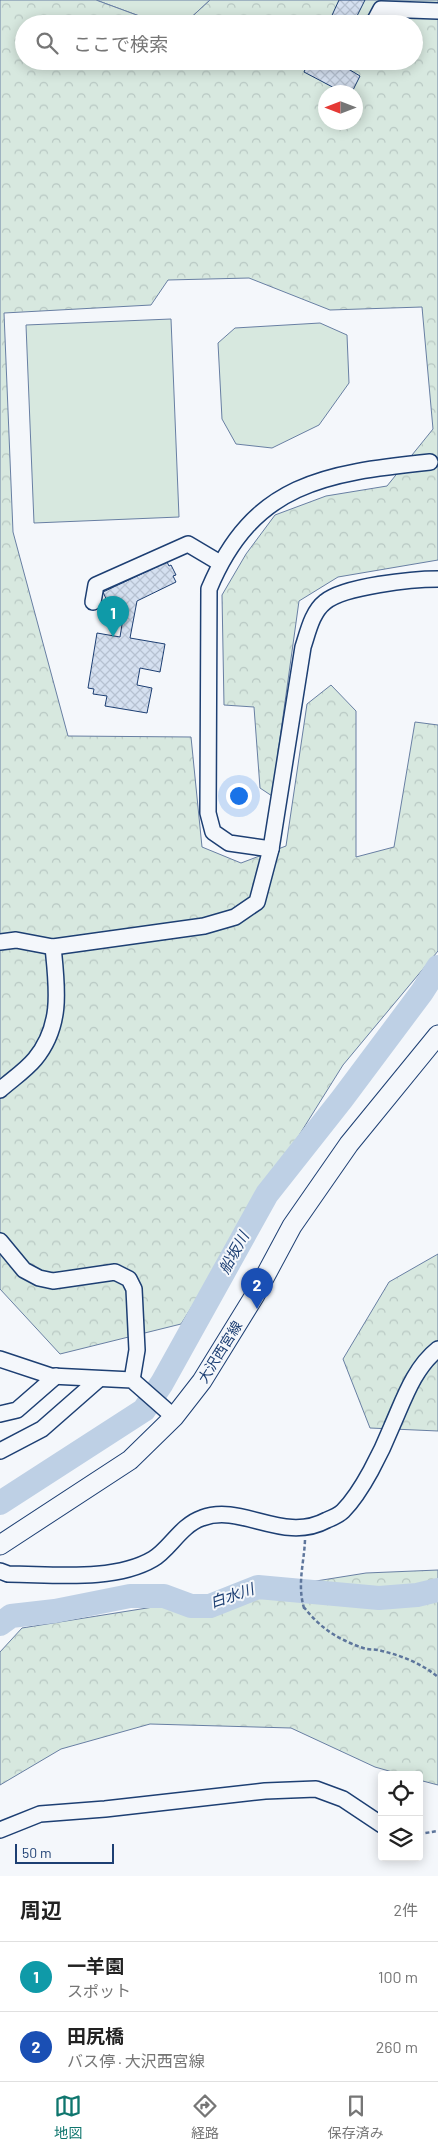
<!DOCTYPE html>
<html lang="ja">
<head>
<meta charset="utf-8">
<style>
  :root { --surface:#fff; --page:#f6f6f6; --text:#222; --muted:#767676; --line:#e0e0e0; --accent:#0f766e }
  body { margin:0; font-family:Barlow,"Noto Sans JP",sans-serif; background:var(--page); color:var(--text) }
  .controls { position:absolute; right:15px; bottom:15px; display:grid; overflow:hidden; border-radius:5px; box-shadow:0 2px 12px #0003 }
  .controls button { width:45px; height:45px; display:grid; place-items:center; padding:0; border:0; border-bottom:1px solid var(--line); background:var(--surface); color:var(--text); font:25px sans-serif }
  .compass { position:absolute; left:318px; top:85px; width:45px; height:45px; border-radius:50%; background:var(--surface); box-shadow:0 2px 12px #0003; rotate:270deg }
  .scale { position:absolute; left:15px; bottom:12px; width:99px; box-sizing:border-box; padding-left:5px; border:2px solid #1d3f73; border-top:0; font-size:14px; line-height:18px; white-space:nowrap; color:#1d3f73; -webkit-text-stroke:4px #f4f7fb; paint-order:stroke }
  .you { position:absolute; left:238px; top:795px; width:18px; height:18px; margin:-12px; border:4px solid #fff; border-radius:50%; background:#1a73e8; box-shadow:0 0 0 8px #1a73e833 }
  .badge { display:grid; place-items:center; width:32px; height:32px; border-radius:50%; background:var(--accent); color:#fff; font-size:16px; font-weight:700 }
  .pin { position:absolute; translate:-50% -41px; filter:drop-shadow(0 1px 2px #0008) }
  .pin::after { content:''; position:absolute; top:26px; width:18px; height:15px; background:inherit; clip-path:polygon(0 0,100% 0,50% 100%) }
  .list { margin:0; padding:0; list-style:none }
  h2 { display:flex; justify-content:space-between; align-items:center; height:65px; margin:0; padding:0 20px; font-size:21px }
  h2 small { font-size:16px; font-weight:400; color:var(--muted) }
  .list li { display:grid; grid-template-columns:32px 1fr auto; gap:15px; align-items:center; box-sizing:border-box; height:70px; padding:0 20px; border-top:1px solid var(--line) }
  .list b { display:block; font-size:19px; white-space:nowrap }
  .list p { margin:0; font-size:16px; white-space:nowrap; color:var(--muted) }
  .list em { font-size:16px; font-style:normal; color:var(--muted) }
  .icon { flex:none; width:28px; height:28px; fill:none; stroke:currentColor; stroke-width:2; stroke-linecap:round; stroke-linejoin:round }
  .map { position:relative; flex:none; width:438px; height:1876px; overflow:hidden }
  .search { position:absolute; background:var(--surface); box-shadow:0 2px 12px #0003; left:15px; right:15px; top:15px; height:55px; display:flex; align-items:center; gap:12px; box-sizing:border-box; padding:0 18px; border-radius:28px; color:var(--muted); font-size:19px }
  .sheet { height:205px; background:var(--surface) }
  nav { display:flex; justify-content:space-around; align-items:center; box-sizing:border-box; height:70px; border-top:1px solid var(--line); background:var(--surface); font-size:14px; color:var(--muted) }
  nav a { display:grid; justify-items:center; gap:2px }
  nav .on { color:var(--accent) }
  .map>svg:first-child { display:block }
</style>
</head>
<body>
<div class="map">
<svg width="438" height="1876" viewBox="0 0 438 1876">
  <defs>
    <pattern id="forest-crowns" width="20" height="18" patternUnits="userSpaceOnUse" patternTransform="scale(1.25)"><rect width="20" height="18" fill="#d7e8df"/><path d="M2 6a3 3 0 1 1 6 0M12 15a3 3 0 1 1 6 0" fill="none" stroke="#b8c8c3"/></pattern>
    <pattern id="building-cross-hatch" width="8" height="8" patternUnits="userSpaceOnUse" patternTransform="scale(1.25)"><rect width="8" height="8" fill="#d5e0f0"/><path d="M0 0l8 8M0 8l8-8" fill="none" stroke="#b6c1d1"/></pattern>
  </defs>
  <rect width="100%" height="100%" fill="#f4f7fb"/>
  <g fill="#d7e8df" stroke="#687fa3">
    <path d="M 96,0 L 210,0 L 184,24 L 161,24 Z"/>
    <path d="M 171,319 L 179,517 L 34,523 L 26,325 Z"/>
    <path d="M 320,323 L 347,335 L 349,383 L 319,425 L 272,448 L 236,444 L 222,419 L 218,343 L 235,328 Z"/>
  </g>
  <g fill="url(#forest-crowns)" stroke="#687fa3" fill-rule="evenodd">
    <path d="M 0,0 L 96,0 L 161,24 L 24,24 L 24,61 L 414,61 L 414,24 L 184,24 L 210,0 L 438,0 L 438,560 L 338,577 L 299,601 L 272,796 L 260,788 L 254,707 L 224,705 L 222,595 L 246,554 L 275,515 L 326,496 L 387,486 L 433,429 L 422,307 L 330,310 L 249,278 L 168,280 L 151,305 L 4,313 L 13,532 L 68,736 L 191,737 L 202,847 L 241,863 L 286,846 L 307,704 L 331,685 L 356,711 L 356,857 L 394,847 L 415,722 L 438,725 L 438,951 L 343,1065 L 181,1324 L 60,1354 L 0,1289 ZM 326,92 L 356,92 L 356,122 L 326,122 Z"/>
    <path d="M 438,1254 L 438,1431 L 370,1428 L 343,1359 L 389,1282 Z"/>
    <path d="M 438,1570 L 438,1785 L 419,1780 L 419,1775 L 403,1775 L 375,1767 L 291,1728 L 150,1724 L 61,1749 L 0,1785 L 0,1652 L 22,1628 L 366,1573 Z"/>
  </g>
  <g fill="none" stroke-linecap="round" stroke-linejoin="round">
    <g stroke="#bed0e5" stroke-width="24">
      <path d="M 0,1503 L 144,1410 L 162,1383 L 267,1194 L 342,1099 L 422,992 L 438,967"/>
      <path d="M 0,1624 L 11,1616 L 55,1611 L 130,1596 L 164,1596 L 191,1606 L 210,1606 L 258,1587 L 379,1598 L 417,1595 L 438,1590"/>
    </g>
  </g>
  <g fill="url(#building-cross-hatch)" stroke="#1d3f73">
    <path d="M 339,0 L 365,0 L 353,24 L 328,24 Z"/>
    <path d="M 309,61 L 335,61 L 360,76 L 352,92 L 342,92 L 304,72 Z"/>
    <path d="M 167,562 L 169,566 L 171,565 L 176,575 L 173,576 L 176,582 L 137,601 L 130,638 L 165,644 L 160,672 L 140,668 L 137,685 L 152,688 L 147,713 L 105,706 L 107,696 L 93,694 L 94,689 L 88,688 L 97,633 L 120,637 L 125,606 L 112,612 L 103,592 Z"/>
  </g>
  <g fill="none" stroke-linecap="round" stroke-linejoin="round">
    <g stroke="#1d3f73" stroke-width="18">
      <g id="minor">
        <path d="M 373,24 L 381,9 L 438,11"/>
        <path d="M 93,602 L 96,585 L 188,544 L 220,563"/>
        <path d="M 271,849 L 229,843 L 213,832 L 208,813 L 209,589 C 253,483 325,473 430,462"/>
        <path d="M 0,942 L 16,940 L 53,947 L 204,926 L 235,917 L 257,902 L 271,849 L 303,647 C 308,632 312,612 325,602 C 344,586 413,579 438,579"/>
        <path d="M 0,1090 C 11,1080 25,1071 35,1059 C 63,1025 57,987 53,947"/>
        <path d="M 0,1241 L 24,1270 L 39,1278 L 53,1281 L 115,1272 L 129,1279 L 134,1289 L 137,1350 L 132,1380"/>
        <path d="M 0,1359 L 51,1376 L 132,1380 L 174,1417"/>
        <path d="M 0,1414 L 17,1410 L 56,1376"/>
        <path d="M 0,1451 L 42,1429 L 99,1379"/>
        <path d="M 0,1571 L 8,1574 C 52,1574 114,1582 153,1559 C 169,1550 181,1525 202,1518 C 242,1503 283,1544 327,1520 C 332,1518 339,1515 343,1511 C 362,1492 382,1451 392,1426 C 404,1399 414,1368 438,1349"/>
        <path d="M 0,1830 L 40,1814 L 105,1809 L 265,1791 L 316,1789 L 343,1799 L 382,1825"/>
      </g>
    </g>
    <g stroke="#1d3f73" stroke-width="21">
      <path id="major" d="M 0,1545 L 130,1460 L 174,1417 L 202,1381 L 255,1295 L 292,1226 L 349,1144 L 438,1035"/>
    </g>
    <g stroke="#5e769c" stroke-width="2.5" stroke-dasharray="4 2.5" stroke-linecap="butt">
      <path d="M 305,1540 C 304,1564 297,1584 304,1608 L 303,1606 C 320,1628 337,1639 363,1648 C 369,1650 376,1649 382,1651 C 403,1656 422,1664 438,1677"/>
      <path d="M 419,1834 L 438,1831"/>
    </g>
    <use href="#minor" stroke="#f4f7fb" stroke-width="15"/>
    <use href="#major" stroke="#f4f7fb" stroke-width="19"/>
  </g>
  <g text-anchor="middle" stroke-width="4" stroke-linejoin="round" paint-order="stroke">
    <g font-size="14" fill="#1d3f73" stroke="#f4f7fb">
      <text transform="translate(220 1352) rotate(-58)" y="5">大沢西宮線</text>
    </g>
    <g font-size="15" font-style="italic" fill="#1d3f73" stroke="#f4f7fb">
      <text transform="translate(234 1253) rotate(-61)" y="5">船坂川</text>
      <text transform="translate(232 1596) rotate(-19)" y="5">白水川</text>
    </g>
  </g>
</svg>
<div class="controls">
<button><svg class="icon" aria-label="locate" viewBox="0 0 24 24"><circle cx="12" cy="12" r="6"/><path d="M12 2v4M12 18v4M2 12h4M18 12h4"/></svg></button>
<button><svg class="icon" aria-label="layers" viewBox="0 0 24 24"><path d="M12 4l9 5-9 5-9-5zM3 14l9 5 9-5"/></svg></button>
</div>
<svg class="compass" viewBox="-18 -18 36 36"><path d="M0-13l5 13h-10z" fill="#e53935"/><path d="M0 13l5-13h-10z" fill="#767676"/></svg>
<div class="scale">50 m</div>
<div class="you"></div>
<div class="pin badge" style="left:113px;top:637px;background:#0f9aa8">1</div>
<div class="pin badge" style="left:257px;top:1309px;background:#1a4fb4">2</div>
<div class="search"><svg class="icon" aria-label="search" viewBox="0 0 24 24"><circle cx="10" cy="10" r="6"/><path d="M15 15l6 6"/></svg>ここで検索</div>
</div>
<section class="sheet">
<h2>周辺<small>2件</small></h2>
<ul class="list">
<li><span class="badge" style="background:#0f9aa8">1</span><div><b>一羊園</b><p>スポット</p></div><em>100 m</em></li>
<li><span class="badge" style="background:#1a4fb4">2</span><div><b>田尻橋</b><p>バス停 · 大沢西宮線</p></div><em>260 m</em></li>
</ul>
</section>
<nav>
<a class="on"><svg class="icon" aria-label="map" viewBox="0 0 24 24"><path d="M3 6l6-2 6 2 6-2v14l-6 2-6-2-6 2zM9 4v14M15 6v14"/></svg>地図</a>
<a><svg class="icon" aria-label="directions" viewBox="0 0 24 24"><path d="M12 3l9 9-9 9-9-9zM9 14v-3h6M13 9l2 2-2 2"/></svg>経路</a>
<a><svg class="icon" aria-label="saved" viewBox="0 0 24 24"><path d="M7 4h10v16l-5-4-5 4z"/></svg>保存済み</a>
</nav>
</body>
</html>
